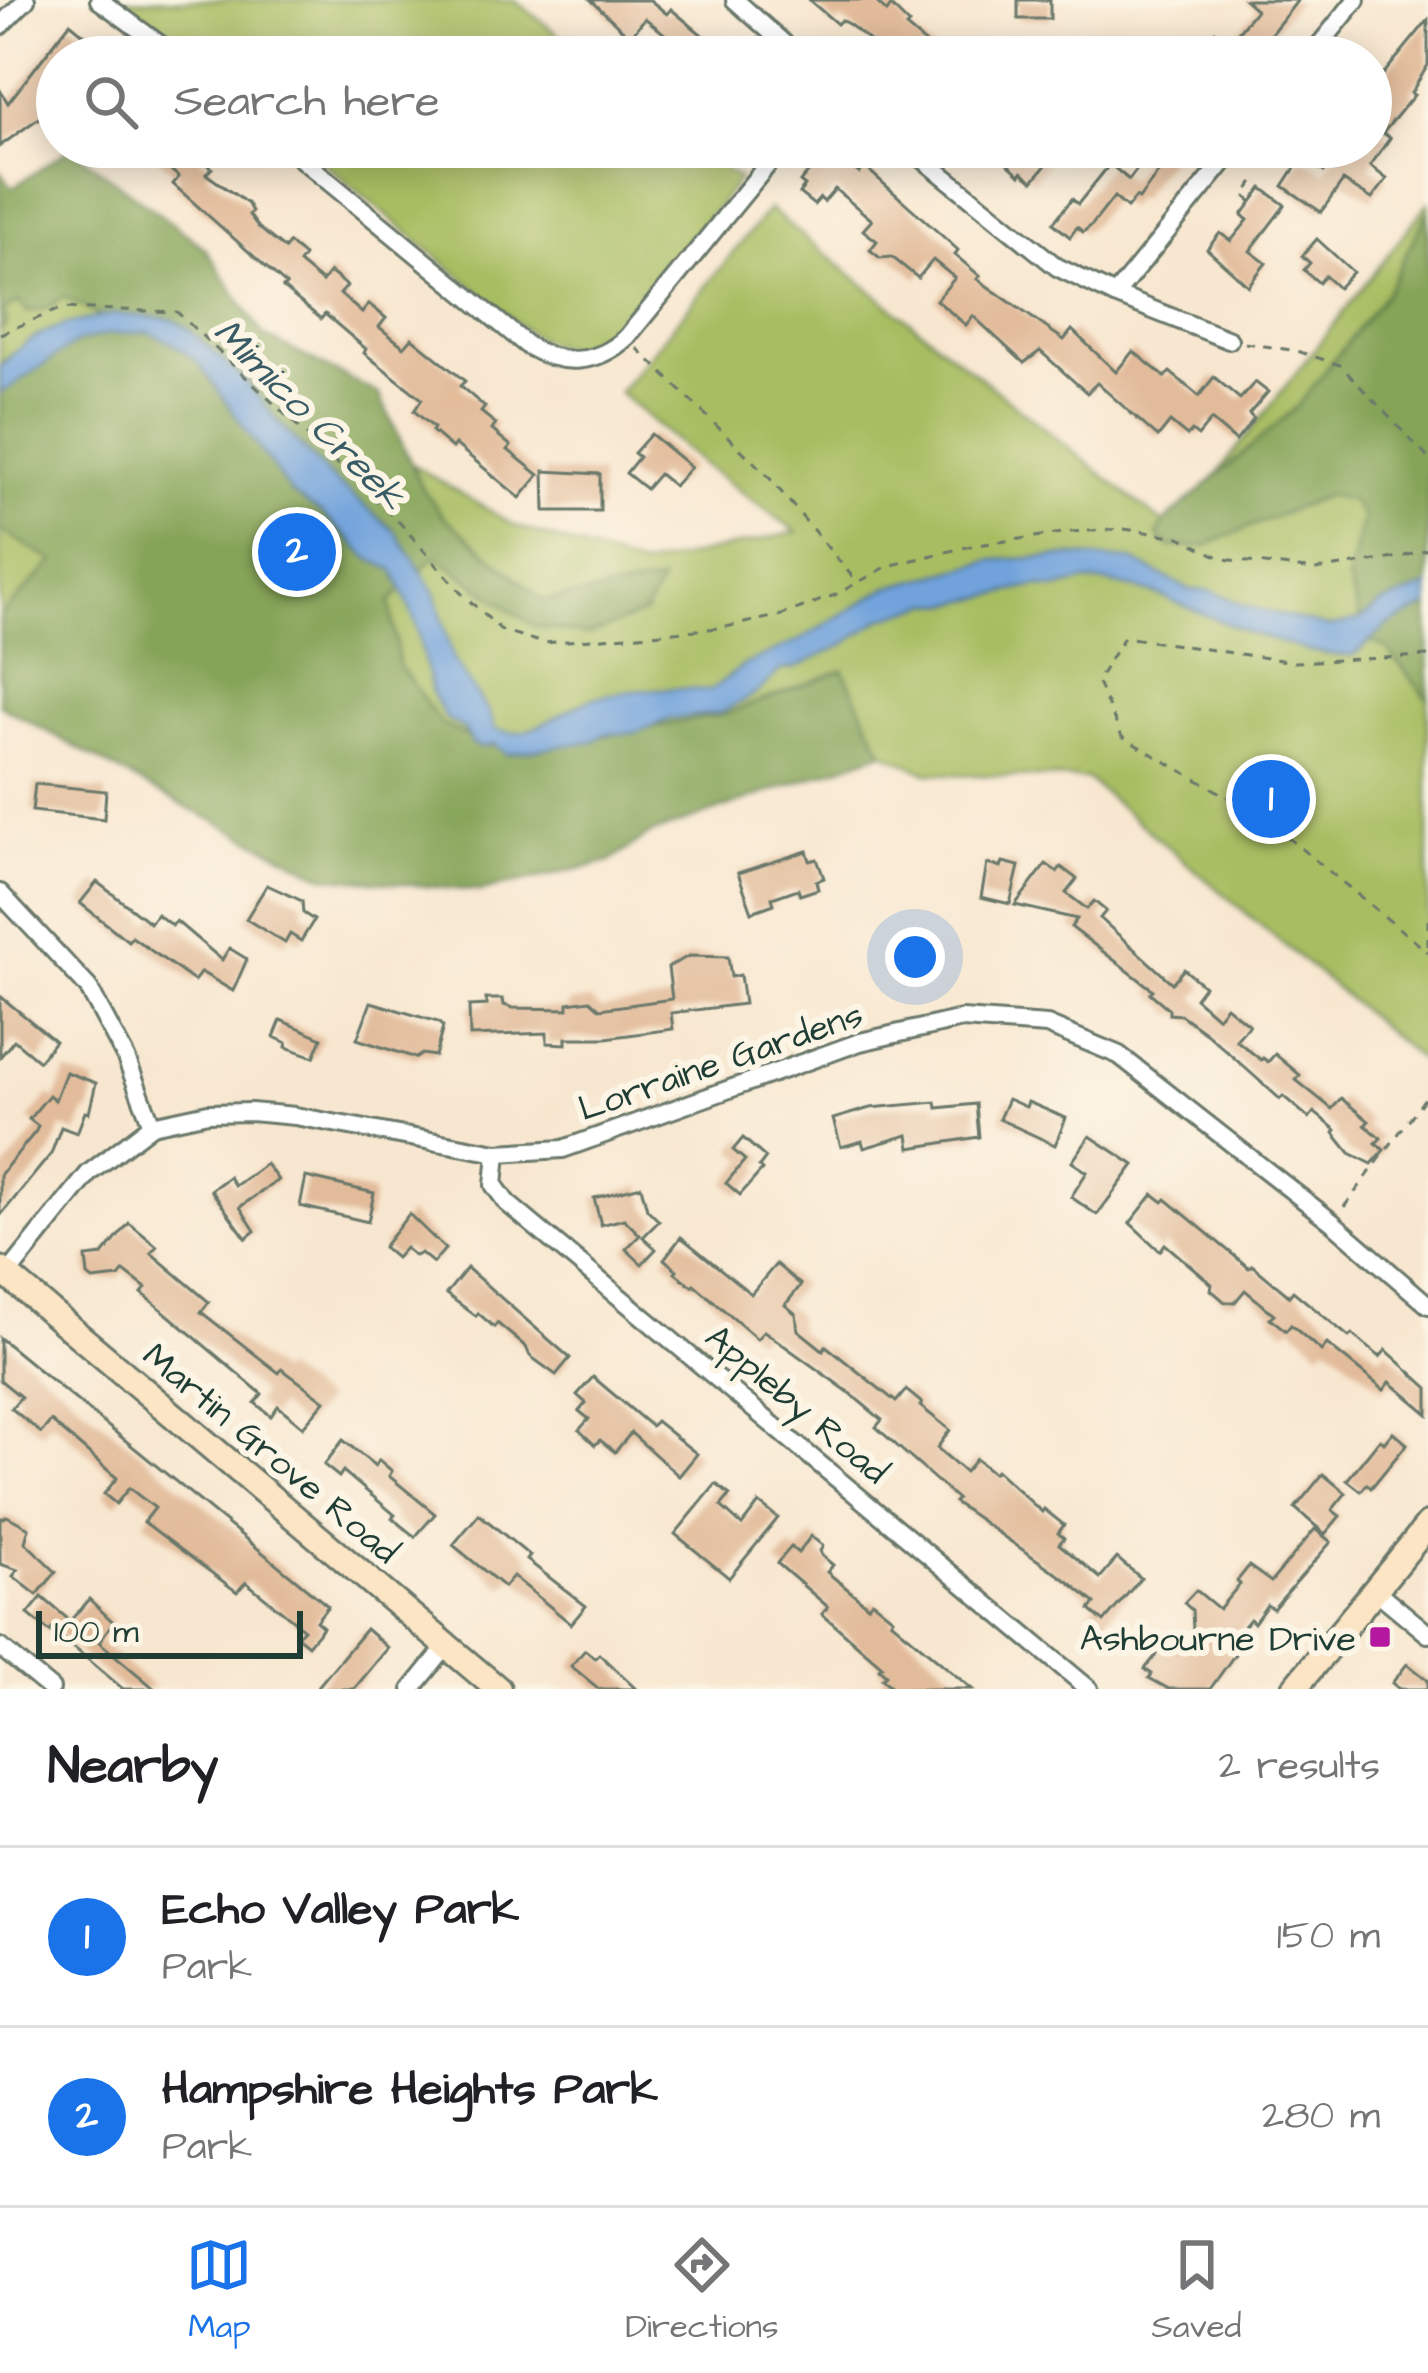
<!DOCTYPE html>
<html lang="en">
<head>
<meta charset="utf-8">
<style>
  :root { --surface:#fff; --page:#f6f6f6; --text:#202124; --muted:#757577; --line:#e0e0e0; --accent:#1a73e8 }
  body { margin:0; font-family:"Architects Daughter",sans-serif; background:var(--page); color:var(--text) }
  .scale { position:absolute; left:36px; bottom:30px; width:267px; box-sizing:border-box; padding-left:12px; border:6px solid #1f3d34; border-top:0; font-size:33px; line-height:42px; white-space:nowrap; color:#1f3d34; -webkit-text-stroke:9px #fcf5e5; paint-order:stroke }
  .you { position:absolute; left:915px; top:957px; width:42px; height:42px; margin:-30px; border:9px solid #fff; border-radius:50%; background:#1a73e8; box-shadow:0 0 0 18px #1a73e833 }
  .badge { display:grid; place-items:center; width:78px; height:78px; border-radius:50%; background:var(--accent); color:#fff; font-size:39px; font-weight:700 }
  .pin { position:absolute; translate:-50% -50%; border:6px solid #fff; box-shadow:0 3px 12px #0006 }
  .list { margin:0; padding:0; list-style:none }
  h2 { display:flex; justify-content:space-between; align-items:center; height:156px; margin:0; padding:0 48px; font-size:51px }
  h2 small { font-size:39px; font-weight:400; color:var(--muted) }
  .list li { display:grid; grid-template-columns:78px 1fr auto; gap:36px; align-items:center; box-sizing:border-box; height:180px; padding:0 48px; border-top:3px solid var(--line) }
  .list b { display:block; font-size:45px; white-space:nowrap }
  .list p { margin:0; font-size:39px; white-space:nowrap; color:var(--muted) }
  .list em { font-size:39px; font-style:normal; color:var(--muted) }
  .icon { flex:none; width:66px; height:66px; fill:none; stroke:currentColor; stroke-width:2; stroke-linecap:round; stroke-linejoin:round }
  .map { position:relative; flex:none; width:1428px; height:1689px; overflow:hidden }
  .search { position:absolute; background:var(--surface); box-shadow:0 6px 30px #0003; left:36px; right:36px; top:36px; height:132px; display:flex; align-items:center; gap:30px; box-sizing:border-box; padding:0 42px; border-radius:66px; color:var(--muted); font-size:45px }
  .sheet { height:516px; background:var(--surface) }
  nav { display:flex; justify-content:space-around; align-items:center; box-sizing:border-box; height:168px; border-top:3px solid var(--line); background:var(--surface); font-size:33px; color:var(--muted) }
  nav a { display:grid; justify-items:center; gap:6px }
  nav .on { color:var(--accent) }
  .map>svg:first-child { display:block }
</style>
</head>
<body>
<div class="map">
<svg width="1428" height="1689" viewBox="0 0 1428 1689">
  <rect width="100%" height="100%" fill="#fcf5e5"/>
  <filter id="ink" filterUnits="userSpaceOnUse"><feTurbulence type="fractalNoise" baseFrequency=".00833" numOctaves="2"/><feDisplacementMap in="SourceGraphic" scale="24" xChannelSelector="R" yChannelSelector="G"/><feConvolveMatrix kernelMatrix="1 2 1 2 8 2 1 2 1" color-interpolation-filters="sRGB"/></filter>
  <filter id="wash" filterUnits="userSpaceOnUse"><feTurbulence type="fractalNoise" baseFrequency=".004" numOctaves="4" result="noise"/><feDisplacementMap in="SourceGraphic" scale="48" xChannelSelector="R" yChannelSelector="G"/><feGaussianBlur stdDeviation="2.7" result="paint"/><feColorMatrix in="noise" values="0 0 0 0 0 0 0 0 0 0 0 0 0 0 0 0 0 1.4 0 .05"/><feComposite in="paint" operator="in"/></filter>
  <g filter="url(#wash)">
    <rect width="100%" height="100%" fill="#f8e7d0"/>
    <g fill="#a8bd62" stroke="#647d4b" stroke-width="3">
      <path d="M 118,0 L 515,0 L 586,57 L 195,57 Z"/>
      <path d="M 304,147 L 698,147 L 739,180 L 620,327 C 590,356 556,353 524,329 Z"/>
      <path d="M 1428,203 L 1428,1066 L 1087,779 L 927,773 L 883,752 L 650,834 L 609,862 L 480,891 L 324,876 L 157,792 L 0,705 L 0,236 L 294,393 L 515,526 L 641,567 L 797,532 L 705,466 L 619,392 L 769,209 L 1173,531 Z"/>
    </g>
    <g fill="#86a458" stroke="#527046" stroke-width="3">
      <path d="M 71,148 L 205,248 L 263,335 L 379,394 L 423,489 L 444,517 L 544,601 L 661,582 L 645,613 L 589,635 L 534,626 L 435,556 L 390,602 L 399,665 L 441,724 L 488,746 L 536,748 L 726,714 L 843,670 L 883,752 L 650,834 L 609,862 L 480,891 L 324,876 L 157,792 L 0,705 L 0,616 L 54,561 L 0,530 L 0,365 L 13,353 L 100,316 L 63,297 L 48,308 L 28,312 L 19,302 L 4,310 L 6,323 L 0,331 L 0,171 L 12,188 Z"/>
      <path d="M 1428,211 L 1428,586 L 1381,604 L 1360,620 L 1348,579 L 1363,518 L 1351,500 L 1327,495 L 1204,546 L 1169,547 L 1157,535 L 1165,521 L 1297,407 L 1386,293 Z"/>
      <path d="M 1428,606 L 1428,699 L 1387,649 L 1370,641 L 1388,625 Z"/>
    </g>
    <path fill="#71a2dc" stroke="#487088" stroke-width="3" d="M 115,314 L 172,319 L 191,331 L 246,382 L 278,422 L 333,480 L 396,532 L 435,593 L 453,659 L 490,715 L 494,728 C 530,746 564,705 598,697 C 631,689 677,686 710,691 L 744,665 L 800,640 L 886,588 L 993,560 L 1075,556 L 1132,560 L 1190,590 L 1212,591 L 1248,607 L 1328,627 L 1360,620 L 1381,604 L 1428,586 L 1428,606 L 1388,625 L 1355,654 L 1343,656 L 1309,651 L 1250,633 L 1153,593 L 1109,583 L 1086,581 L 1055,589 L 1037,586 L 950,604 L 933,603 L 881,619 L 845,644 L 795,668 L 780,670 L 757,693 L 720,713 L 670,719 L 634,733 L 605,734 L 593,741 L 508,754 L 494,744 L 480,747 L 472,743 L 465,730 L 445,718 L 432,693 L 416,624 L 394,570 L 370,559 L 322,514 L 291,493 L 197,361 L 171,342 L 148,332 L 109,334 L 77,342 L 0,394 L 0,367 C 35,327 66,324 115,314 Z"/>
    <g id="blocks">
      <g fill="#e2bb9a">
        <path d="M 591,0 L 650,0 L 667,14 L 671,9 L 719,49 L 713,57 L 693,57 L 645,18 L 630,37 Z"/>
        <path d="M 809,0 L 874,0 L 887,12 L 891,6 L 909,24 L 906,27 L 942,57 L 890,57 L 850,25 L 841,20 L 837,24 Z"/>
        <rect x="1018" y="0" width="32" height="19"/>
        <path d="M 1245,0 L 1298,0 L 1254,55 L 1244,47 L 1240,52 L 1247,57 L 1193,57 L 1215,31 L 1229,43 L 1256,10 Z"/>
        <path d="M 1428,20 L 1428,65 L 1411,93 L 1414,95 L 1383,133 L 1390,138 L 1370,166 L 1387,179 L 1372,199 L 1343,181 L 1321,212 L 1283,186 L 1302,157 L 1324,172 L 1343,147 L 1371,147 L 1371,89 Z"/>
        <path d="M 70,23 L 112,57 L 57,57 L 57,105 L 0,146 L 0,90 L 8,103 Z"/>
        <path d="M 144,147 L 187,147 L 212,168 L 206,174 L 248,204 L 252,212 L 249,215 L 259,228 L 285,249 L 289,243 L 304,256 L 299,263 L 322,282 L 330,272 L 347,286 L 340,294 L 362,313 L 369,304 L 386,318 L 379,327 L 404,347 L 412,338 L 465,381 L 460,386 L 485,407 L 481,412 L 496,424 L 492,430 L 511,446 L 508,450 L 539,475 L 520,498 L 455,444 L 452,448 L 432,431 L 434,428 L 414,411 L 422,399 L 364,353 L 366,349 L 325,314 L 321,319 L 283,288 L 286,285 L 173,184 L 179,177 Z"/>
        <path d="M 989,147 L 1061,147 L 1033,181 L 1022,172 L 1020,175 Z"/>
        <path d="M 1137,147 L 1177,147 L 1139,199 L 1136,197 L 1127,208 L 1114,197 L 1092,225 L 1083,232 L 1077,227 L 1070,237 L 1053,223 L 1072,199 L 1078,204 L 1110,164 L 1129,180 L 1147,156 Z"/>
        <path d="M 834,153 L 859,173 L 864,166 L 958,250 L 955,255 L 980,276 L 977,279 L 1064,340 L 1072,330 L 1116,372 L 1133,351 L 1165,377 L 1170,372 L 1199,396 L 1214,377 L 1240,399 L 1255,382 L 1268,392 L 1249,414 L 1254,419 L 1236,441 L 1211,420 L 1198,436 L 1192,431 L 1187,436 L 1170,422 L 1158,437 L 1097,383 L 1087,393 L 1040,351 L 1024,363 L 973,316 L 966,325 L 936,300 L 955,278 L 933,260 L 918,278 L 892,257 L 880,258 L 870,250 L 877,241 L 863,230 L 872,220 L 835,189 L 824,202 L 820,198 L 814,205 L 799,193 L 805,186 L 800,182 L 810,170 L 819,171 Z"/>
        <path d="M 1262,188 L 1285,205 L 1250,251 L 1266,263 L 1248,286 L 1207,249 L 1220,233 L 1231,241 L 1248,220 L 1242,215 Z"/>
        <path d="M 1317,239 L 1353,272 L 1338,288 L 1325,276 L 1319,283 L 1304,270 L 1310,263 L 1302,256 Z"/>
        <path d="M 651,434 L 691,467 L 674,486 L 659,474 L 646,489 L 626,473 L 639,457 L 634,453 Z"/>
        <path d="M 544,471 L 600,474 L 600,511 L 545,511 Z"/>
        <path d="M 35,784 L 106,791 L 104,819 L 32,811 Z"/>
        <path d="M 807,851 L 810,861 L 817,859 L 824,878 L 816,881 L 818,889 L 800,895 L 798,889 L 772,898 L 774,904 L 752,912 L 738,873 Z"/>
        <path d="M 1003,862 L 1019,866 L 1010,904 L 981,897 L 987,864 L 1001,867 Z"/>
        <path d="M 1046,864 L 1057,872 L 1061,867 L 1077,879 L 1066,893 L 1087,909 L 1094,901 L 1106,911 L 1100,918 L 1172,983 L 1184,969 L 1204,986 L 1195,998 L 1217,1017 L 1226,1006 L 1249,1025 L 1236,1040 L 1261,1060 L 1263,1058 L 1268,1062 L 1275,1054 L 1300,1075 L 1296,1080 L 1332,1109 L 1341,1098 L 1369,1121 L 1365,1125 L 1381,1138 L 1376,1143 L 1384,1150 L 1372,1164 L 1350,1153 L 1334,1133 L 1336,1130 L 1314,1112 L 1309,1118 L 1283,1096 L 1280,1099 L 1206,1033 L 1181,1015 L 1169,1014 L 1169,1009 L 1150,993 L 1153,990 L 1071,927 L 1077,919 L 1015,905 Z"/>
        <path d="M 97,882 L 150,923 L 157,914 L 172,926 L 176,921 L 222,960 L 229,948 L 247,959 L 233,991 L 201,972 L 194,981 L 132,937 L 128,941 L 80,903 Z"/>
        <path d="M 267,885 L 302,901 L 303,913 L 314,920 L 301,941 L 290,934 L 285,943 L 246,919 Z"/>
        <path d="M 689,956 L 728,957 L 731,977 L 740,975 L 744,1004 L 671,1013 L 673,1029 L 606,1038 L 566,1038 L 566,1044 L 547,1043 L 547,1033 L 470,1036 L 469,1006 L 487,1005 L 486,999 L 503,999 L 504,1005 L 513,1008 L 568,1009 L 568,1003 L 590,1000 L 600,1009 L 672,999 L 668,967 Z"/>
        <path d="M 0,996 L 55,1041 L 39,1061 L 14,1040 L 0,1057 Z"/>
        <path d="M 371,1002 L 438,1022 L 443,1027 L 435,1056 L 422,1054 L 416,1058 L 357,1039 Z"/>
        <path d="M 281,1020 L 322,1038 L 314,1057 L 286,1047 L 287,1043 L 274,1037 Z"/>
        <path d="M 66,1072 L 96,1083 L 89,1113 L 85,1112 L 77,1133 L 61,1127 L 51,1154 L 0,1216 L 0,1175 L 36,1131 L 38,1126 L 29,1119 L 49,1095 L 55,1100 Z"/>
        <path d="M 1008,1099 L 1026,1107 L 1028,1102 L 1066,1118 L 1055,1145 L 999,1119 Z"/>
        <path d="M 936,1102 L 937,1108 L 976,1104 L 979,1137 L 910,1148 L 908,1135 L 864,1148 L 862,1141 L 841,1147 L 833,1119 L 870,1108 Z"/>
        <path d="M 1090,1136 L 1134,1165 L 1097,1215 L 1071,1197 L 1087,1172 L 1072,1162 Z"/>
        <path d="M 743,1138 L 766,1158 L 759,1167 L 762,1170 L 740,1195 L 726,1183 L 745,1160 L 733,1150 Z"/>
        <path d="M 266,1164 L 278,1180 L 240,1207 L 255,1231 L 246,1238 L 211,1190 L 229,1177 L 235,1186 Z"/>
        <path d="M 306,1177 L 374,1193 L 368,1222 L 300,1206 Z"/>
        <path d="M 641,1186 L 647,1209 L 659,1221 L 643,1237 L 656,1249 L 642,1264 L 626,1249 L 640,1235 L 624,1219 L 601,1225 L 594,1198 Z"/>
        <path d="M 1153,1194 L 1163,1202 L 1166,1199 L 1249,1268 L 1252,1265 L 1289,1296 L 1293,1291 L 1349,1337 L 1352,1334 L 1380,1357 L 1386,1350 L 1428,1388 L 1428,1414 L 1390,1382 L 1384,1390 L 1327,1344 L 1321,1351 L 1291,1325 L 1286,1331 L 1270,1318 L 1274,1314 L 1245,1290 L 1235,1302 L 1225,1302 L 1211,1290 L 1212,1284 L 1165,1244 L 1160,1251 L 1130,1223 Z"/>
        <path d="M 409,1214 L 445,1249 L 433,1263 L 421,1253 L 415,1256 L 405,1248 L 396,1258 L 383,1247 Z"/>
        <path d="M 129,1223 L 157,1246 L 151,1253 L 209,1302 L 201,1312 L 279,1373 L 282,1369 L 325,1401 L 303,1427 L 278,1406 L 271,1416 L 255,1403 L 262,1394 L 142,1293 L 146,1288 L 124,1271 L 119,1277 L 93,1280 L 88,1276 L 86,1257 L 103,1255 Z"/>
        <path d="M 681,1237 L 751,1294 L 776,1264 L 801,1285 L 785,1305 L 796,1314 L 798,1330 L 823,1350 L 826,1346 L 896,1402 L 906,1390 L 922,1403 L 920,1406 L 950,1430 L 937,1448 L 965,1472 L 976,1459 L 993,1473 L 996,1470 L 1042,1512 L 1044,1509 L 1064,1525 L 1058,1533 L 1064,1538 L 1059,1544 L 1100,1578 L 1117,1558 L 1141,1578 L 1104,1622 L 1090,1610 L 1095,1603 L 1069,1582 L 954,1502 L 957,1499 L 876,1427 L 882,1420 L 847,1391 L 764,1331 L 757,1339 L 694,1284 L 692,1286 L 675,1273 L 677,1270 L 664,1259 Z"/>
        <path d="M 467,1268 L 570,1358 L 556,1375 L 530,1356 L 526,1347 L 497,1323 L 494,1327 L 478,1313 L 476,1316 L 446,1294 Z"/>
        <path d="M 0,1338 L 328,1606 L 316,1621 L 323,1627 L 308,1645 L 297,1636 L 304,1629 L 246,1582 L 237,1592 L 144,1522 L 155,1508 L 129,1488 L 116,1504 L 104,1494 L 117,1478 L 51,1421 L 41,1433 L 11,1408 L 21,1397 L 0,1380 Z"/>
        <path d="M 593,1377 L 651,1426 L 656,1421 L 697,1454 L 679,1476 L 631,1433 L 615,1452 L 600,1440 L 595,1445 L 579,1430 L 589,1419 L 579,1411 L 586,1403 L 577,1395 Z"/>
        <path d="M 1393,1432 L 1407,1444 L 1371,1488 L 1367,1484 L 1361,1491 L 1347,1480 L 1380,1439 L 1384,1443 Z"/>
        <path d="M 343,1440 L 375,1466 L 379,1460 L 392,1471 L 389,1476 L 435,1514 L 415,1537 L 392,1518 L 395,1515 L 343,1471 L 339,1477 L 324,1465 Z"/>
        <path d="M 1323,1474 L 1346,1493 L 1332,1510 L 1340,1516 L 1325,1534 L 1295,1508 Z"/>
        <path d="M 716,1484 L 730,1495 L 721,1506 L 742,1525 L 759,1503 L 778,1518 L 729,1578 L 675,1534 Z"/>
        <path d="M 479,1514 L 530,1556 L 527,1560 L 586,1606 L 571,1624 L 513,1576 L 504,1587 L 453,1545 Z"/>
        <path d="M 7,1516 L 29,1528 L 25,1542 L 56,1572 L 37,1595 L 13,1576 L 18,1570 L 0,1564 L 0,1519 Z"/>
        <path d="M 1315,1529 L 1331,1542 L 1273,1609 L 1267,1605 L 1254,1623 L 1250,1619 L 1227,1647 L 1235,1654 L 1210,1689 L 1169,1689 L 1149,1678 L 1152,1674 L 1145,1669 L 1169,1639 L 1180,1647 L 1193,1631 L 1192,1610 L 1184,1603 L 1196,1590 L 1219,1609 L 1240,1584 L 1237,1581 L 1249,1566 L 1271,1582 Z"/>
        <path d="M 811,1536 L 823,1546 L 820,1551 L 822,1556 L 833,1565 L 827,1572 L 868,1606 L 872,1601 L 893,1618 L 891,1621 L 972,1689 L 894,1689 L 882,1679 L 886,1675 L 879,1669 L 882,1666 L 822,1614 L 828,1607 L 777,1563 L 791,1547 L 798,1553 Z"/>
        <path d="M 42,1597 L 70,1621 L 89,1599 L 113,1622 L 99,1642 L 155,1689 L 123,1689 L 52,1629 L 50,1632 L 28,1614 Z"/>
        <path d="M 366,1629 L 388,1648 L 354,1689 L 316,1689 Z"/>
        <path d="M 585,1650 L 595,1658 L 599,1654 L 636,1689 L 599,1689 L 571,1666 Z"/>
        <path d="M 1407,1664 L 1428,1680 L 1428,1689 L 1399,1689 L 1392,1683 Z"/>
      </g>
    </g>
  </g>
  <g filter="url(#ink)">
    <use href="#blocks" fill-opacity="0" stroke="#6b786b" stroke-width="3"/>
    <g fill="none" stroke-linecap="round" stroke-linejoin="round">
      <g stroke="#6b786b" stroke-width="22">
        <g id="street">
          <path d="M 99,0 L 177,57"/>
          <path d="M 735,0 L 799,57"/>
          <path d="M 0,26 L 26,0"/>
          <path d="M 1310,57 L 1356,0"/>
          <path d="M 287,147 L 528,346 C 562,366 597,365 627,337 L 782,147"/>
          <path d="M 908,147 L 1057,267 L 1115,295 L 1229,340"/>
          <path d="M 1115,295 L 1236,147"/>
          <path d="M 0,893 L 88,987 L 126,1058 L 152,1125"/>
          <path d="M 497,1153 L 494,1185 L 507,1203 L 1089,1689"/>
          <path d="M 7,1275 L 89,1173 L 152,1125 L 208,1113 L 251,1112 L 295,1116 L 497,1153 L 563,1149 L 860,1042 L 962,1019 L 1047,1025 L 1119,1055 L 1332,1222 L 1428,1305"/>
          <path d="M 1375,1590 L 1428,1634"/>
          <path d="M 0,1647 L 51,1689"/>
          <path d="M 412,1689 L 446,1647"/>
        </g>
      </g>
      <g stroke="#6b786b" stroke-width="30">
        <g id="secondary">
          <path d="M 0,1269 L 498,1689"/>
          <path d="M 1294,1689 L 1428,1525"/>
        </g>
      </g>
      <g stroke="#6b786b" stroke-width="3" stroke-dasharray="9 9" stroke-linecap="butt">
        <path d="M 1252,202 L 1244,195 L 1256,179"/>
        <path d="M 0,334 L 62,308 L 177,312 L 400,523 L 461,593 L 501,630 L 543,643 L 721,628 L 782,615 L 835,595 L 888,566 L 971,546 L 1069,532 L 1124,529 L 1180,537 L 1223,559 L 1315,570 L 1402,557 L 1428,549"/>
        <path d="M 1245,343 L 1297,351 L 1340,365 L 1428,458"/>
        <path d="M 637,348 L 767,475 L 856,581"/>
        <path d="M 1428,656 L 1294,662 L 1124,637 L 1097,681 L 1122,737 L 1260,815 L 1428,952"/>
        <path d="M 1428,919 L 1428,955"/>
        <path d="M 1344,1207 L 1428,1094"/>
      </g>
      <use href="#street" stroke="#fff" stroke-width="16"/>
      <use href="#secondary" stroke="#fce5c4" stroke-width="24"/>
    </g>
  </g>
  <rect fill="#b5179e" stroke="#fcf5e5" stroke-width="4.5" x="1368" y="1625" width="24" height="24" rx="6"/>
  <g text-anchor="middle" stroke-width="12" stroke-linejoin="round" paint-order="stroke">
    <g font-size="36" fill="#1f3d34" stroke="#fcf5e5">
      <text transform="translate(720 1060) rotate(-19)" y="13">Lorraine Gardens</text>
      <text transform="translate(798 1403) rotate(40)" y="13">Appleby Road</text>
      <text transform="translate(272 1452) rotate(40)" y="13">Martin Grove Road</text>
    </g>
    <g font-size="36" fill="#1f3d34" stroke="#fcf5e5" text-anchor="end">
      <text x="1356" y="1650">Ashbourne Drive</text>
    </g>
    <g font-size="39" font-style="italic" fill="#385b66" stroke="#fcf5e5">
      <text transform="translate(311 413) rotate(45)" y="14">Mimico Creek</text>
    </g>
  </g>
</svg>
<div class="scale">100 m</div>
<div class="you"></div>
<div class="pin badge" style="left:1271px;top:799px">1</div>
<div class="pin badge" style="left:297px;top:552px">2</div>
<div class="search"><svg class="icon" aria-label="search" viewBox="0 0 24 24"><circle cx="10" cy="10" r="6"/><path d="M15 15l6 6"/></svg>Search here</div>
</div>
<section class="sheet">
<h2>Nearby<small>2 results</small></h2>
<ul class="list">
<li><span class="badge">1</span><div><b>Echo Valley Park</b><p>Park</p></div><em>150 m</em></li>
<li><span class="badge">2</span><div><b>Hampshire Heights Park</b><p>Park</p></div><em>280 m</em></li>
</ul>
</section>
<nav>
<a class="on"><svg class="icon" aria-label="map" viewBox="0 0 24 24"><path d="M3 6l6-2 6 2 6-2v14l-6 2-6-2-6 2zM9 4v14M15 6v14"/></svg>Map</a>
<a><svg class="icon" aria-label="directions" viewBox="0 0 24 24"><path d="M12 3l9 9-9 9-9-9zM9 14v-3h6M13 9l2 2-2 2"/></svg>Directions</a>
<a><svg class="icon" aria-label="saved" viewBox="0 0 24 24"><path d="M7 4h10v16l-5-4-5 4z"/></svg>Saved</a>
</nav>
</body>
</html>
